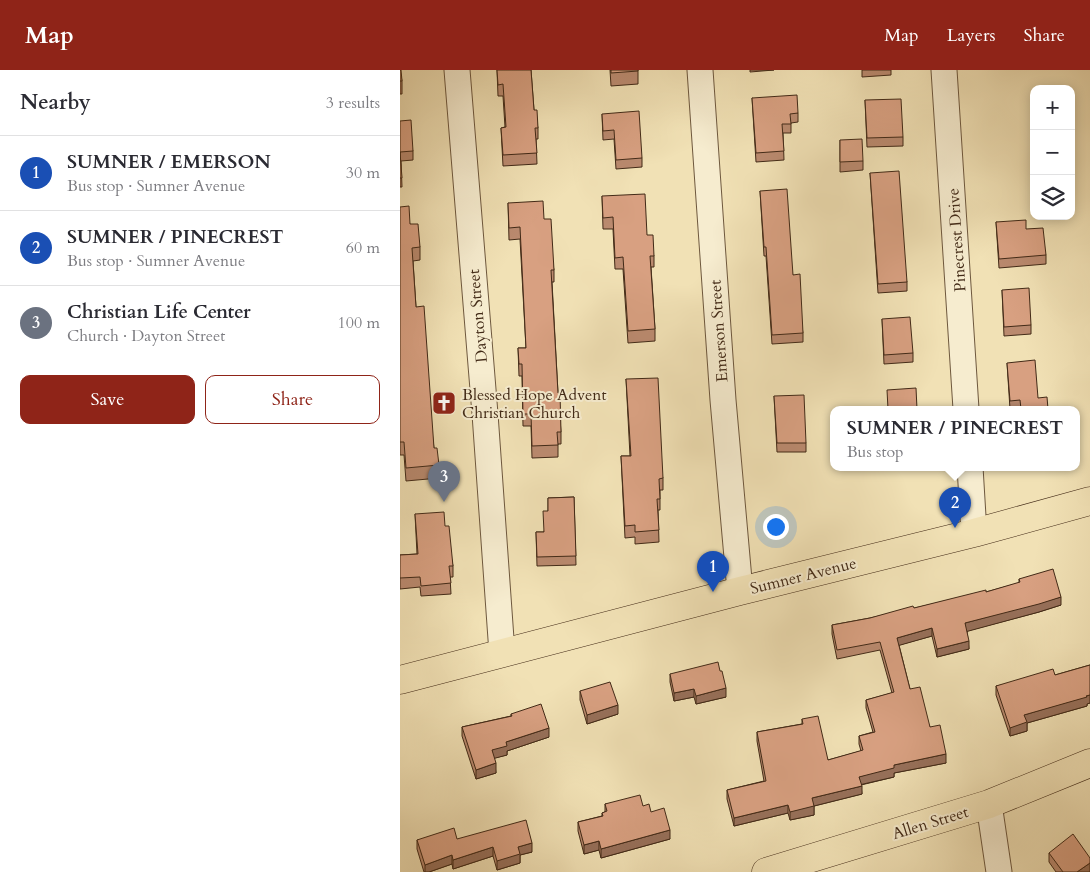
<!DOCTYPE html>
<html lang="en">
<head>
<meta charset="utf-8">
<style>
  :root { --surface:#fff; --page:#f7f7f7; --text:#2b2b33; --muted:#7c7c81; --line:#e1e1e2; --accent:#8f2418 }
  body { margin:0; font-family:Cardo,serif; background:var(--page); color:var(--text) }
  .controls { position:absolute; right:15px; top:15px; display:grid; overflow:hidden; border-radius:10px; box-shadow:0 2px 12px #0003 }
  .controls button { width:45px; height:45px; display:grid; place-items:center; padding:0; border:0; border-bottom:1px solid var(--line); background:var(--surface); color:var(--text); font:25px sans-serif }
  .you { position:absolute; left:375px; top:456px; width:18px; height:18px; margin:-12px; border:4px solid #fff; border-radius:50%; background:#1a73e8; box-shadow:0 0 0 8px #1a73e833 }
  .badge { display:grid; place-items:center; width:32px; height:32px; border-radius:50%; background:var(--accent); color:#fff; font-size:16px; font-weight:700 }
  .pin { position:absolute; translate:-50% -41px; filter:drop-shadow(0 1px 2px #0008) }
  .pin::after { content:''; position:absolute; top:26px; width:18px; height:15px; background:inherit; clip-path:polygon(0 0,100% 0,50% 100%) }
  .popup { position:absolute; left:430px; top:336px; width:250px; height:65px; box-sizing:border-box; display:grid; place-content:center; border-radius:10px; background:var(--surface); filter:drop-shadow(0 1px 4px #0005); font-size:16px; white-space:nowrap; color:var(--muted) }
  .popup b { font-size:19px; color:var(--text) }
  .popup::after { content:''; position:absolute; left:50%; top:100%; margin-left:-10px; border:10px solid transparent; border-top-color:var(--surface) }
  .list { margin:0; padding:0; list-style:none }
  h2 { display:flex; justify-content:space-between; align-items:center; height:65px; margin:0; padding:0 20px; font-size:21px }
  h2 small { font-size:16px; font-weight:400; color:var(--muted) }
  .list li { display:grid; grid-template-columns:32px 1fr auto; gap:15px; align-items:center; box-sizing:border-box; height:75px; padding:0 20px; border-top:1px solid var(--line) }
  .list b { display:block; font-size:19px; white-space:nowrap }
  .list p { margin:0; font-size:16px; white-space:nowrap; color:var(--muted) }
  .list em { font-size:16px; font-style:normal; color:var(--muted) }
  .actions { display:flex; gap:10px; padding:15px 20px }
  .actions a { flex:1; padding:11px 0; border:1px solid var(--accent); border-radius:10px; text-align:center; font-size:18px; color:var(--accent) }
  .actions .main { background:var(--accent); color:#fff }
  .icon { flex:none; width:28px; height:28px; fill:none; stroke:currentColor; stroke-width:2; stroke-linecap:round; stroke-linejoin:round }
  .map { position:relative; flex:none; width:690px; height:802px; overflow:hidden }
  header { display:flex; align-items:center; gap:30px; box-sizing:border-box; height:70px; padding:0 25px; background:var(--accent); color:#fff }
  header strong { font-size:24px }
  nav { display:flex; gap:28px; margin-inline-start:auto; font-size:18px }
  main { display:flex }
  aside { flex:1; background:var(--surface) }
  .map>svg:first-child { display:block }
</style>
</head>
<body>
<header>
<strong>Map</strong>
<nav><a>Map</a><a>Layers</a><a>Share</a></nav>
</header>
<main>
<aside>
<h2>Nearby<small>3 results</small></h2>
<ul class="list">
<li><span class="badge" style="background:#1a4fb4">1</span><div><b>SUMNER / EMERSON</b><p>Bus stop · Sumner Avenue</p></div><em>30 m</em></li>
<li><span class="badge" style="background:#1a4fb4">2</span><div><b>SUMNER / PINECREST</b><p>Bus stop · Sumner Avenue</p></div><em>60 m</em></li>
<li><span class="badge" style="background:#6b7280">3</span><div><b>Christian Life Center</b><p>Church · Dayton Street</p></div><em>100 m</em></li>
</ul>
<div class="actions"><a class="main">Save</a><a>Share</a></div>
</aside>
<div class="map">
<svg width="690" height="802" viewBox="0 0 690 802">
  <rect width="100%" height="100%" fill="#f1e1b5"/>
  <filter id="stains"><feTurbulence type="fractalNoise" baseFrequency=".004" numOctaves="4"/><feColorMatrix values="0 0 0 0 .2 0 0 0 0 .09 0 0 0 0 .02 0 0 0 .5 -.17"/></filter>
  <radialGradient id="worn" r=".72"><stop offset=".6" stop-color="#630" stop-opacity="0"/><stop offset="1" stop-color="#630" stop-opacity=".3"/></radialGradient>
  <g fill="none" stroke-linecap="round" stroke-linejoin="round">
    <g stroke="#6e583e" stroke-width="27">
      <g id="minor">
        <path d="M 57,0 L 85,344 L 102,583"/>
        <path d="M 300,0 L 323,330 L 340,521"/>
        <path d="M 544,0 L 566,339"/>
        <path d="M 570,397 L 574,463"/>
        <path d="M 589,734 L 599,802"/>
      </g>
    </g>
    <g stroke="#422a17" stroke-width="29">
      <g id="primary">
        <path d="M 0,610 L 340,521 L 574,463 L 690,431"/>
        <path d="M 366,802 L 589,734 L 690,693"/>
      </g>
    </g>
    <use href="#minor" stroke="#f6eccf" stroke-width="25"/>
    <use href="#primary" stroke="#f1e1b5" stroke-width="28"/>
  </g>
  <g fill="#ba8a6f" stroke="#422a17">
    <path d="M 0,0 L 2,11 L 2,24 L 0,24 Z"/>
    <path d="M 97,0 L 131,0 L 134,40 L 138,58 L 138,69 L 136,69 L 137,94 L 103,96 L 101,58 L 105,57 L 103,26 L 98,26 Z"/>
    <path d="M 210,0 L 238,0 L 238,14 L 211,16 Z"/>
    <path d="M 350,0 L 374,0 L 350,2 Z"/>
    <path d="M 462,0 L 491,0 L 491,5 L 462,7 Z"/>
    <path d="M 352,28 L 398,43 L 398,52 L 391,53 L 391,63 L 383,63 L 384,90 L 356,92 Z"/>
    <path d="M 465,30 L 503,67 L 503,76 L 467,77 Z"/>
    <path d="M 202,44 L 242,88 L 242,97 L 216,99 L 214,69 L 203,70 Z"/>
    <path d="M 0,51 L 13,81 L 13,90 L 1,91 L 2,117 L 0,117 Z"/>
    <path d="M 440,70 L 463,91 L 463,100 L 440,102 Z"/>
    <path d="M 470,103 L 507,212 L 507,221 L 478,223 Z"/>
    <path d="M 360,121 L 393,205 L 403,263 L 403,272 L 372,274 L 366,186 L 364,186 Z"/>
    <path d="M 202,126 L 247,165 L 254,186 L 254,197 L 251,197 L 255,259 L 255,271 L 228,273 L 223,199 L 215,199 L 213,159 L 203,159 Z"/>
    <path d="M 108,133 L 144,149 L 154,200 L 154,212 L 152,212 L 158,323 L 161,362 L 161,374 L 158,374 L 158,387 L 132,388 L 131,356 L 123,356 L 122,306 L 119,306 L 118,278 L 126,278 L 120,169 L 109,170 Z"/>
    <path d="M 0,137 L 10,154 L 20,177 L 20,190 L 13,191 L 16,237 L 34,378 L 39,395 L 39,408 L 6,411 L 4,385 L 0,385 Z"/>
    <path d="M 596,152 L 626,159 L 646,185 L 646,194 L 599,198 Z"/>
    <path d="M 602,220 L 631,255 L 631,264 L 604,266 Z"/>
    <path d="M 482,249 L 513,283 L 513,292 L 484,294 Z"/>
    <path d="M 607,293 L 638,328 L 648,339 L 610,339 Z"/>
    <path d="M 226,309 L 263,408 L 263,420 L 260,420 L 260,440 L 258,440 L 259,472 L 235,474 L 235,467 L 225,468 L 221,386 L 230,386 Z"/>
    <path d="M 374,326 L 406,373 L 406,382 L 377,382 Z"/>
    <path d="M 174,427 L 176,495 L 137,496 L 136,462 L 144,462 L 148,441 L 148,428 Z"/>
    <path d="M 15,444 L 45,456 L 53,496 L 53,507 L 50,507 L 51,524 L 21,526 L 20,517 L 0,519 L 0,485 L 17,484 Z"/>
    <path d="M 619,509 L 661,535 L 639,542 L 567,561 L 569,579 L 537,587 L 532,566 L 499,575 L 510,619 L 530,657 L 546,693 L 494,703 L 494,707 L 461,715 L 462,724 L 414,736 L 414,745 L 390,750 L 388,743 L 334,756 L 327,729 L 327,720 L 364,711 L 357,671 L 357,662 L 402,654 L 402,649 L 428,690 L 461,681 L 459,674 L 459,666 L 473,662 L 466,638 L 466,630 L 492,623 L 480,580 L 437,589 L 432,564 L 432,555 L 470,548 L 586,522 L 619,513 Z"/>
    <path d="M 690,595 L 690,633 L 687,634 L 687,636 L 627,653 L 627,661 L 610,666 L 596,625 L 596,616 L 655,605 Z"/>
    <path d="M 270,604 L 326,627 L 296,634 L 294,627 L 274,631 L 270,612 Z"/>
    <path d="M 180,621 L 218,644 L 187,654 L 180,630 Z"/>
    <path d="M 111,644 L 149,667 L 107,681 L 107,685 L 94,688 L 96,703 L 76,709 L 62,666 L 62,657 L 111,646 Z"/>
    <path d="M 205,734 L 243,736 L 251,742 L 270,769 L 201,788 L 199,780 L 184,784 L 178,761 L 178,752 L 202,746 L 202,743 L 205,742 Z"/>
    <path d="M 17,770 L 132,782 L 120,785 L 120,793 L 97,800 L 93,786 L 53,799 L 52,794 L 29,802 L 24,802 L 17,779 Z"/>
    <path d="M 649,783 L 690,788 L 690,802 L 656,802 L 649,792 Z"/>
  </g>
  <g fill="#97705a" stroke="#422a17">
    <path d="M 661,527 L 661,535 L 639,542 L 565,562 L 565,553 Z"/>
    <path d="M 532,558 L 532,566 L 497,576 L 497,568 Z"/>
    <path d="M 569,571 L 569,579 L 537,587 L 537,579 Z"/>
    <path d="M 326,618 L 326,627 L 296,634 L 296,626 Z"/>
    <path d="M 294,619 L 294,627 L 274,631 L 274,623 Z"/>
    <path d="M 690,625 L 690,633 L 687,634 L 687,636 L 627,653 L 627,661 L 610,666 L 610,658 L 624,645 Z"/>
    <path d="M 218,635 L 218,644 L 187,654 L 187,645 Z"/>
    <path d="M 149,658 L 149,667 L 107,681 L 107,685 L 92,689 L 92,680 L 106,672 Z"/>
    <path d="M 546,684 L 546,693 L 494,703 L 494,707 L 459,715 L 459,707 L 494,695 Z"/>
    <path d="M 96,693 L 96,703 L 76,709 L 76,700 Z"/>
    <path d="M 462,716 L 462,724 L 414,736 L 414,745 L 390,750 L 390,742 L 412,728 Z"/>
    <path d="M 388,735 L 388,743 L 334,756 L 334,748 Z"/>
    <path d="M 270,760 L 270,769 L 201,788 L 201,779 Z"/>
    <path d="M 199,771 L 199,780 L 184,784 L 184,775 Z"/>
    <path d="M 132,773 L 132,782 L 120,785 L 120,793 L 97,800 L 97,791 L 118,777 Z"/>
    <path d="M 93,777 L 93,786 L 53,799 L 53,790 Z"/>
    <path d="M 52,785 L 52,794 L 29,802 L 25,802 L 25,795 Z"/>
    <path d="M 690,793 L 690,802 L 677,802 Z"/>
  </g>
  <g fill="#d8a081" stroke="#422a17">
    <path d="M 0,0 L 1,0 L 2,11 L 0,11 Z"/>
    <path d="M 97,0 L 131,0 L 134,40 L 137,40 L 138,58 L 135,58 L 137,83 L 103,85 L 101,58 L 106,57 L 103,14 L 98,15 Z"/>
    <path d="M 211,0 L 238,0 L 238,1 L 211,3 Z"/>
    <path d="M 397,25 L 398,43 L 390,44 L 391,54 L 382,54 L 384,81 L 356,83 L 352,28 Z"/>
    <path d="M 501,29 L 503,67 L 467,68 L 465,30 Z"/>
    <path d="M 239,41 L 242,88 L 216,90 L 214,60 L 203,61 L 202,44 Z"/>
    <path d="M 11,50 L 13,81 L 0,82 L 2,108 L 0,108 L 0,51 Z"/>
    <path d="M 462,69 L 463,91 L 440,92 L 440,70 Z"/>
    <path d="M 499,101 L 507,212 L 478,214 L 470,103 Z"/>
    <path d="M 387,119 L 393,205 L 400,204 L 403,263 L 372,265 L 366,177 L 364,177 L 360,121 Z"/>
    <path d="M 245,124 L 247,165 L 253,165 L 254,186 L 250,186 L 255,259 L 228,261 L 223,187 L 215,188 L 213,147 L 203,148 L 202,126 Z"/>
    <path d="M 143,131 L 144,149 L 151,149 L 154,200 L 151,200 L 158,323 L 160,323 L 161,362 L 157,362 L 158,375 L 132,376 L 131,344 L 123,344 L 122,294 L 119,294 L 118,278 L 126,278 L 120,157 L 109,158 L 108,133 Z"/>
    <path d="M 9,136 L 10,154 L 18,154 L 20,177 L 12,178 L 16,237 L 24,236 L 34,378 L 37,378 L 39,395 L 6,398 L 4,372 L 0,372 L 0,137 Z"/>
    <path d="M 626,150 L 626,159 L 643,158 L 646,185 L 599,189 L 596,152 Z"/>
    <path d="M 629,218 L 631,255 L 604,257 L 602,220 Z"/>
    <path d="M 510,247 L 513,283 L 484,285 L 482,249 Z"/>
    <path d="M 635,290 L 638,328 L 647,327 L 648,339 L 621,339 L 620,330 L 610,331 L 607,293 Z"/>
    <path d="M 258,308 L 263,408 L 259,409 L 260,429 L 257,429 L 259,460 L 235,462 L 235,455 L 225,456 L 221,386 L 231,386 L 226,309 Z"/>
    <path d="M 516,318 L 517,339 L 488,339 L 487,320 Z"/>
    <path d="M 404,325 L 406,373 L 377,373 L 374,326 Z"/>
    <path d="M 174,427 L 176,486 L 137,487 L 136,462 L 144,462 L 143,441 L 148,441 L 148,428 Z"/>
    <path d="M 44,442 L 45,456 L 49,456 L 53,496 L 49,496 L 51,513 L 21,516 L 20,507 L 0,508 L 0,485 L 18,484 L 15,444 Z"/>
    <path d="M 653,499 L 661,527 L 639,534 L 565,553 L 569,571 L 537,579 L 532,558 L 497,568 L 510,619 L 520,617 L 530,657 L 540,655 L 546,684 L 494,695 L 494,698 L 459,707 L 462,716 L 412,728 L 414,736 L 390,742 L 388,735 L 334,748 L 327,720 L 366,711 L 357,662 L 403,654 L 402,649 L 418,646 L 428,690 L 463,680 L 459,666 L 475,662 L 466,630 L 494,622 L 480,572 L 437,580 L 432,555 L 470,548 L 513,536 L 514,538 L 586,520 L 586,522 L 620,512 L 619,509 Z"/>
    <path d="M 318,592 L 320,601 L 322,601 L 326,618 L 296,626 L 294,619 L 274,623 L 270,604 Z"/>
    <path d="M 690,595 L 690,625 L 686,626 L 687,627 L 624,645 L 627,652 L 610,658 L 596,616 L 653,599 L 655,605 Z"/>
    <path d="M 210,612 L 218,635 L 187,645 L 180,621 Z"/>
    <path d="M 141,634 L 149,658 L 106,672 L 107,676 L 92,680 L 96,693 L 76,700 L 62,657 L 112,646 L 111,644 Z"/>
    <path d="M 240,725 L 243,736 L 249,734 L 251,742 L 264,738 L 270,760 L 201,779 L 199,771 L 184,775 L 178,752 L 203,746 L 202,743 L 207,741 L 205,734 Z"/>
    <path d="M 126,750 L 132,773 L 118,777 L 120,784 L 97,791 L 93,777 L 53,790 L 52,785 L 25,795 L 17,770 L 54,758 L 57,769 Z"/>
    <path d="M 673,764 L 690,788 L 690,793 L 677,802 L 663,802 L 649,783 Z"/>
  </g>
  <defs>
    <g id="church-square" transform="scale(1.25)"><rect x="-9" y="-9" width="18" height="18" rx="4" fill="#8f2418" stroke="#f6eccf"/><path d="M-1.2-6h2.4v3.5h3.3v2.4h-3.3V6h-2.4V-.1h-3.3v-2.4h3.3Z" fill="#fff"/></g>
  </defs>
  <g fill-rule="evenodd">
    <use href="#church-square" x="44" y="333"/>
  </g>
  <g text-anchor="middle" stroke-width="4" stroke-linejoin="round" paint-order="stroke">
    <g font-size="16" fill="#422a17" stroke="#f6eccf">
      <text transform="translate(556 170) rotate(-94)" y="6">Pinecrest Drive</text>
      <text transform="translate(77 246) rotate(-95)" y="6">Dayton Street</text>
      <text transform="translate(318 261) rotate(-94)" y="6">Emerson Street</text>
      <text transform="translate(403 505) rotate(-14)" y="6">Sumner Avenue</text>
      <text transform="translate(530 752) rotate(-17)" y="6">Allen Street</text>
    </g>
    <g font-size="16" fill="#422a17" stroke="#f6eccf" text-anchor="start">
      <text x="62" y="330">Blessed Hope Advent<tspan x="62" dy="18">Christian Church</tspan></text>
    </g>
  </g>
  <rect width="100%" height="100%" filter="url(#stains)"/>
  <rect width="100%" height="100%" fill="url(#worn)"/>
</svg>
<div class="controls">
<button>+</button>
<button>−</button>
<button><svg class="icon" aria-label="layers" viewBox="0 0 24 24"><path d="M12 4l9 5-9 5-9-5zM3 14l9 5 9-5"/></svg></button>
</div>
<div class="you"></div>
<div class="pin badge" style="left:313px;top:522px;background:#1a4fb4">1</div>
<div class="pin badge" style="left:555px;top:458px;background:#1a4fb4">2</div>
<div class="popup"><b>SUMNER / PINECREST</b>Bus stop</div>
<div class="pin badge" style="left:44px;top:432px;background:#6b7280">3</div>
</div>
</main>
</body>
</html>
